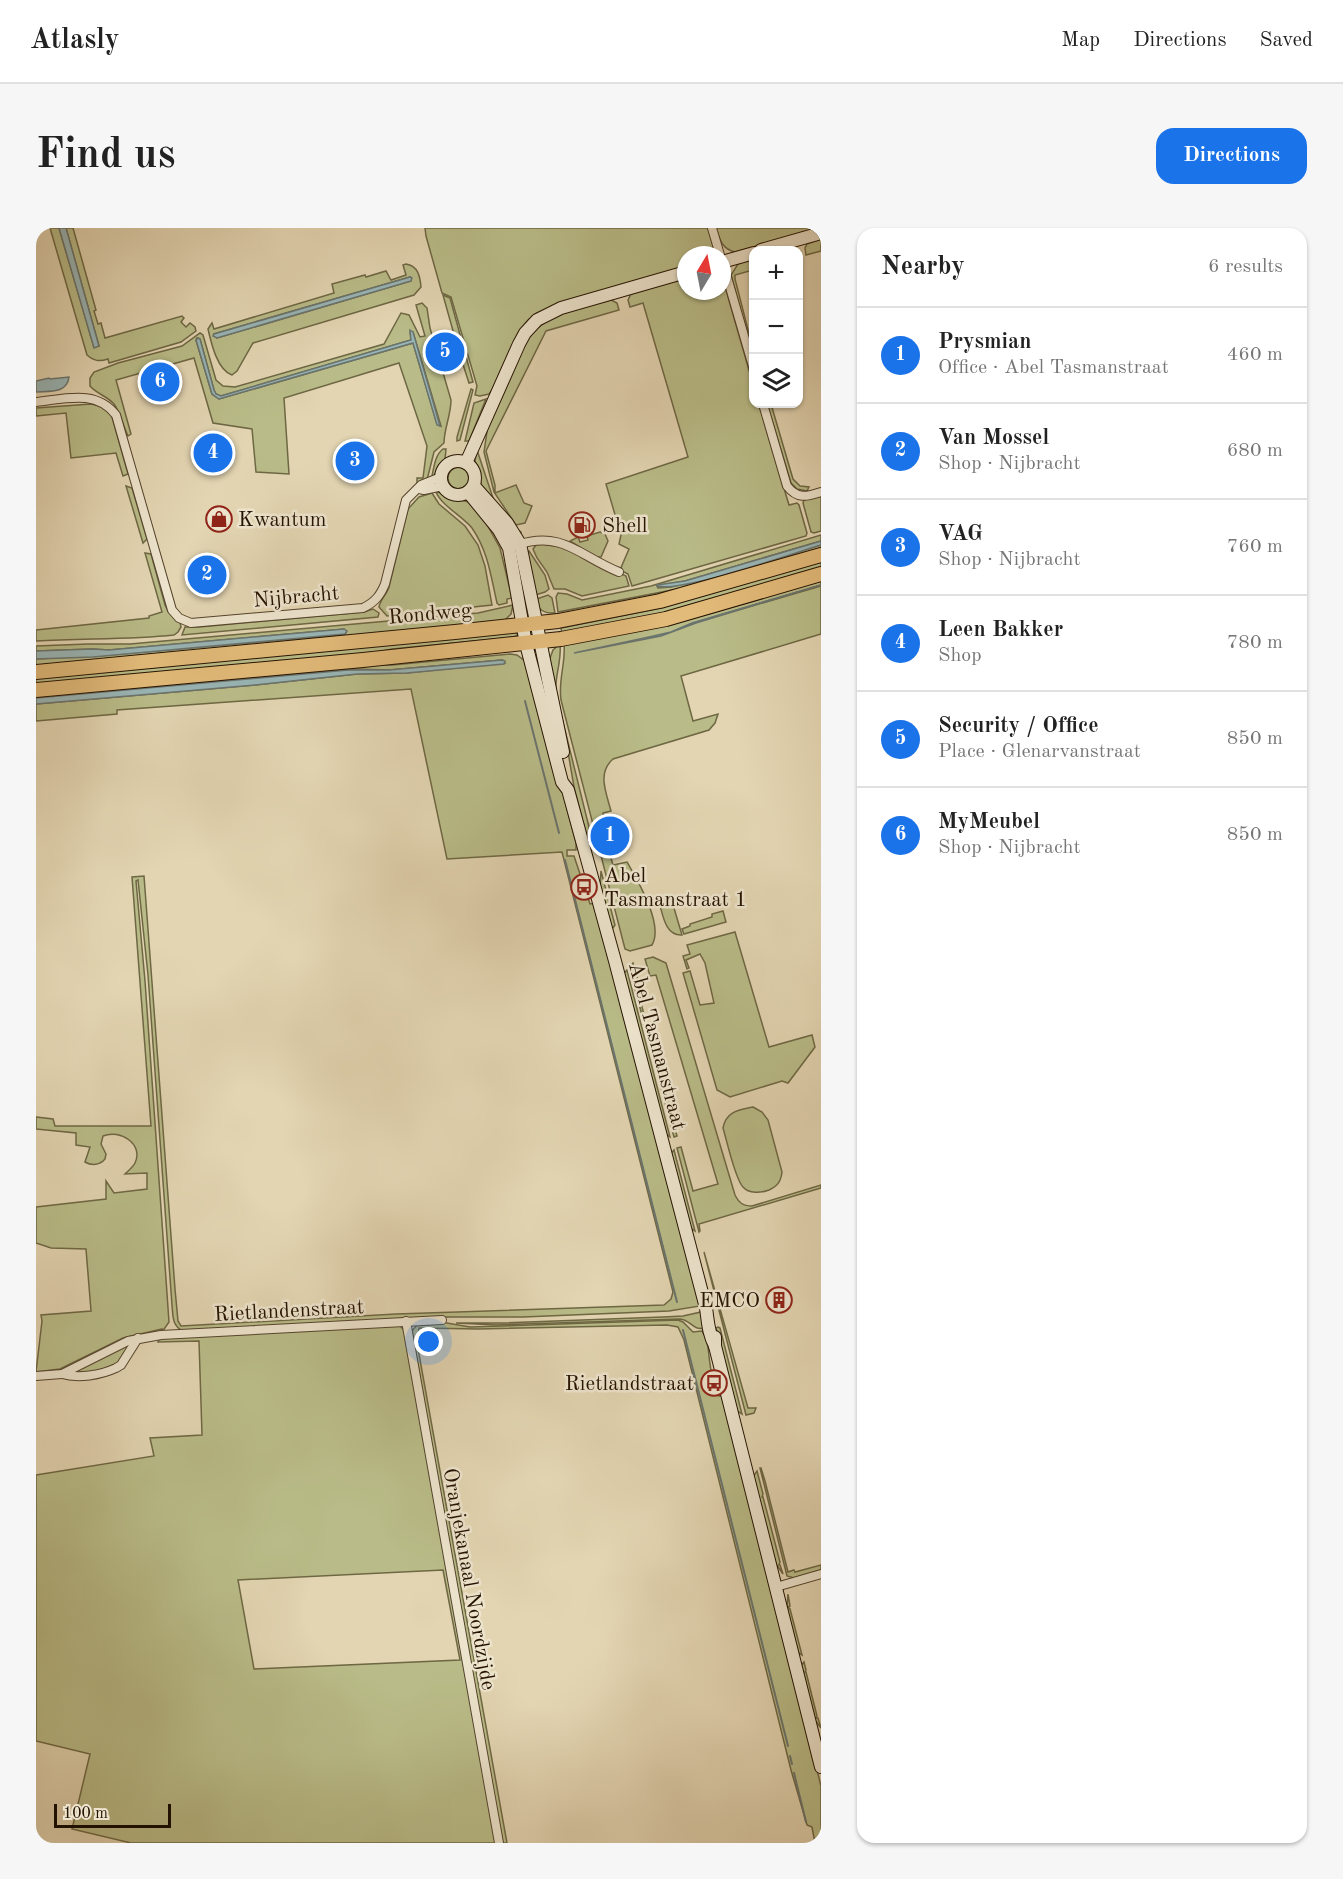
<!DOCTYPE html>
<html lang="en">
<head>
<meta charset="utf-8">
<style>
  :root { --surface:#fff; --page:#f6f6f6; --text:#222; --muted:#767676; --line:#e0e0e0; --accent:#1a73e8 }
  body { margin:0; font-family:"Old Standard TT",serif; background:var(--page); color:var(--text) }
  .controls { position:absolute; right:18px; top:18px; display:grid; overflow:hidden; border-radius:12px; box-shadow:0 2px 4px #0004 }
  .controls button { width:54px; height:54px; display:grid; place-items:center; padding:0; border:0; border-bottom:2px solid var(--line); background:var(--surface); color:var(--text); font:30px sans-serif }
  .compass { position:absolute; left:641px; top:18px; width:54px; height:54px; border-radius:50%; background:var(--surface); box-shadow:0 2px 4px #0004; rotate:10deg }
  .scale { position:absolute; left:18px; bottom:15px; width:117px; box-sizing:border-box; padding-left:6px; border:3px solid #241200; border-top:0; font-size:16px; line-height:21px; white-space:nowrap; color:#241200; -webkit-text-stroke:4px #ede4cd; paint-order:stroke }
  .you { position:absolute; left:393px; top:1114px; width:21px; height:21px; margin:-15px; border:4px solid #fff; border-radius:50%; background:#1a73e8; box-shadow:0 0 0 9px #1a73e833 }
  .badge { display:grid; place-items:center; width:39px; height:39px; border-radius:50%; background:var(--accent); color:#fff; font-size:20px; font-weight:700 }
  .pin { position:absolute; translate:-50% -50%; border:3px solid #fff; box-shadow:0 2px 6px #0006 }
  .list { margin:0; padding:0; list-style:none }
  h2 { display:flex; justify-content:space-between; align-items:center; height:78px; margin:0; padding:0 24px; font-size:26px }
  h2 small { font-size:20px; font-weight:400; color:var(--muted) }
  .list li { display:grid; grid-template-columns:39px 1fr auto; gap:18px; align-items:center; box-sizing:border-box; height:96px; padding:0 24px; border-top:2px solid var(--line) }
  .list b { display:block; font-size:22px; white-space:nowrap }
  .list p { margin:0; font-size:20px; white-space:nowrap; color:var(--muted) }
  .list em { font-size:20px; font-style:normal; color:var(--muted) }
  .icon { flex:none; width:33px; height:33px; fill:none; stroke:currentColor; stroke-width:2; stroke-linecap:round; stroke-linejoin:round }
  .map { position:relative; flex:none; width:785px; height:1615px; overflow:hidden; border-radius:18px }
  header { display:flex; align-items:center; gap:36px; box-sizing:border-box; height:84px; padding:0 30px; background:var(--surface); border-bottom:2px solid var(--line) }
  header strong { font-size:28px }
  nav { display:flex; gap:33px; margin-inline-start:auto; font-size:21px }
  .intro { display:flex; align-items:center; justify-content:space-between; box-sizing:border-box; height:144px; padding:0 36px }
  h1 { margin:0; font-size:42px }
  .button { padding:15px 27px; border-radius:18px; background:var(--accent); color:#fff; font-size:21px; font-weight:700 }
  main { display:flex; gap:36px; padding:0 36px }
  aside { flex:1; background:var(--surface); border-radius:18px; box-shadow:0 2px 4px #0004 }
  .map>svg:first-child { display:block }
</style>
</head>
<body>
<header>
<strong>Atlasly</strong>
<nav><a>Map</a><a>Directions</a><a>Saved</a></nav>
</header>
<div class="intro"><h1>Find us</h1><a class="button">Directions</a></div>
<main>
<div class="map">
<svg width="785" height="1615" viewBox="0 0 785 1615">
  <rect width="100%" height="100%" fill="#e3d5b2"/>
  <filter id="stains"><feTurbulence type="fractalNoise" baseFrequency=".00333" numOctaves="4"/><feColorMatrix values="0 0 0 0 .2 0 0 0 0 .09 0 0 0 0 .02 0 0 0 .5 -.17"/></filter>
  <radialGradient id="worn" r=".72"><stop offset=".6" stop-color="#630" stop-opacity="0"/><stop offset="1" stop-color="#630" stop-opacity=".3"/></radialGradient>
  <g fill="#b9bc88" stroke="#6e6744" stroke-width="1.5" fill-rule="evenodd">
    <path d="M 14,0 L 23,0 L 58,119 L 63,118 L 30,0 L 37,0 L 60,82 L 58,83 L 62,96 L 65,95 L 69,110 L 146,88 L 148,90 L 145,94 L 150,99 L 154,95 L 159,99 L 160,103 L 145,114 L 73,135 L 72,131 C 63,134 58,133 51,127 Z"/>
    <path d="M 389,0 L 672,0 L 677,18 L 674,27 L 650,27 L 650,39 L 522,76 L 501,85 L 492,92 L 482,105 L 456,162 L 453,166 L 444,168 L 439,167 L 441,158 L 415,69 L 406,65 L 390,8 Z"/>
    <path d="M 680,0 L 783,0 L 699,24 C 686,21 684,12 680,0 Z"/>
    <path d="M 785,11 L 785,23 L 770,27 L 769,20 L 771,16 Z"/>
    <path d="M 717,30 L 717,42 L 699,47 L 699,51 L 717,121 L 714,118 L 695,47 L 702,36 Z"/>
    <path d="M 370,36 C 382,38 384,48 385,59 L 378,67 L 217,115 L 201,143 L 196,147 C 181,142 175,114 172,101 L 176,95 L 178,101 L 298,65 L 296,56 L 329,47 L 330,49 L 350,43 L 355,52 L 370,47 L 367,37 ZM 374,49 L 375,53 L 181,110 L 178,106 Z"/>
    <path d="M 650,50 L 650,63 L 686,63 L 686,51 L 688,55 L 717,156 L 718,176 L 723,176 L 753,277 L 761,275 L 763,277 L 771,305 L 770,308 L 596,358 L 592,346 L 584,342 L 593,321 L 583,316 L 585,307 L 570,256 L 652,229 L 607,75 L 594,79 L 592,72 L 595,66 Z"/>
    <path d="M 407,67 L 414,70 L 437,154 L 433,155 L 423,124 L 426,119 L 425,112 L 419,110 Z"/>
    <path d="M 575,72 L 581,75 L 583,82 L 510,103 L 450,223 L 459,257 L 459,265 L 480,257 L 488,275 L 496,278 L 489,295 L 480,297 L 458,264 L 448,224 L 452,197 L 488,116 C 508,84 541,81 575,72 Z"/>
    <path d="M 386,75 L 391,80 L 394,100 L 415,172 C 415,187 408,201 408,215 L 398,224 L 391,252 L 381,256 L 381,250 L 387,250 L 391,218 L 363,135 L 248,170 L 253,246 L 220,244 L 216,201 L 177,195 L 158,130 L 80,152 L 95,206 L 92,208 C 87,198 85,186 78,176 C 71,168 61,166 54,158 L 54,150 L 58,144 L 82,135 L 146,118 L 164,105 L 167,107 L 180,152 L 187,158 L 199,159 L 348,116 L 365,85 L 373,87 L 384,109 L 389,108 L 380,77 ZM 374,104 L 377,104 L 405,198 L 401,196 L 377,115 L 183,171 L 176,166 L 160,112 L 161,110 L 164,111 L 178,162 L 180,166 L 185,168 L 375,112 Z"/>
    <path d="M 435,161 L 437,162 L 424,212 L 421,213 L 421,209 Z"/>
    <path d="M 450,171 L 433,213 L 429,213 L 438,175 Z"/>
    <path d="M 55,176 L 69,179 L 76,189 L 92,246 L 87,248 L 80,225 L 35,230 L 30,185 L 0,188 L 0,180 Z"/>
    <path d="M 731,176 L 735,176 L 757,251 L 764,258 L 773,259 L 771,263 L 761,261 L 755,255 Z"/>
    <path d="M 407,221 L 410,221 L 409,232 L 397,249 L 396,248 C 398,239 399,227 407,221 Z"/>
    <path d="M 441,222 L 458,273 L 477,298 L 485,304 L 485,306 L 480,304 L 445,262 L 444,245 L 439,233 Z"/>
    <circle cx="423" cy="250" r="11"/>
    <path d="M 90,258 L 96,260 L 111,311 L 107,315 Z"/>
    <path d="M 400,264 L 406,265 L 416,270 L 433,274 L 449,293 L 464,320 L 476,370 L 471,371 L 471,375 L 463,377 L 461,375 C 455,349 452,323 436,300 C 426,288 405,277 400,264 Z"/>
    <path d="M 396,265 L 403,276 L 429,298 L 442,317 L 449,338 L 456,377 L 351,388 L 343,379 C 344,372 351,366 353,359 L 372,281 L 383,269 Z"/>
    <path d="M 785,268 L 785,303 L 778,305 L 775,304 L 767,275 L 768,272 Z"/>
    <path d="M 564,304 L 569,306 L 572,313 L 565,329 L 560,329 L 534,313 L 542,309 L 544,314 L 552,312 L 551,308 Z"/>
    <path d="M 785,307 L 785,313 L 649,353 L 621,358 L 622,360 L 635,359 L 669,351 L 785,317 L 785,323 L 662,357 L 522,384 L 520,369 L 522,365 L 531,366 L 546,372 L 615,358 Z"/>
    <path d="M 506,316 L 530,320 L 590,348 L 593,358 L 546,368 L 529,361 L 518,361 L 511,344 L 501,330 L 497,321 L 500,317 Z"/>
    <path d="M 493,323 L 509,347 L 513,361 L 509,364 L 496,368 L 491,325 Z"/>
    <path d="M 109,325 L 115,326 L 129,377 L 132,383 L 144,394 L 145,399 L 142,404 L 138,407 C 92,412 46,410 0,413 L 0,402 L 113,390 L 113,388 L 126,384 Z"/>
    <path d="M 785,331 L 785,341 L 647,382 L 526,407 L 525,400 L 624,380 Z"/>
    <path d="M 785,351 L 785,357 L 661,394 L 785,358 L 785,406 L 645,448 L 657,493 L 682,486 L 679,495 L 673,502 L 577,531 C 561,545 570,564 575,583 L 567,585 L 568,590 L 564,592 L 577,637 L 591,634 C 602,653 628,697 616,717 L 594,723 L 589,721 L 525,472 C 522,452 530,435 528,415 Z"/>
    <path d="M 512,367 L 516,370 L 519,385 C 507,386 503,381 498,372 Z"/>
    <path d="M 477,377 L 475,386 L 467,394 L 0,438 L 0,431 L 85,426 L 309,406 L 310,405 L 308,401 L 298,402 L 73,422 L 56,421 L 0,423 L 0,418 L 52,416 L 94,416 L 442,385 Z"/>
    <path d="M 337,381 L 343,385 L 342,389 L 146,407 L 149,399 L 163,399 L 328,384 Z"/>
    <path d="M 480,404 L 482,407 L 478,409 L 356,421 L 322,428 L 0,457 L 0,447 Z"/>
    <path d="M 524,416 C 526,434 518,449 520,466 L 557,615 L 553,617 L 538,559 L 531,518 L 520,472 L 513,433 L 517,422 Z"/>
    <path d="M 474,426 L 481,427 L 489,433 L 516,524 L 540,615 L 540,622 L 531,622 L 531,628 L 538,628 L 554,676 L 559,675 L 664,1078 L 633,1083 L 487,1089 L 397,1089 L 147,1103 C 136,1098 137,1088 136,1077 L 112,747 L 102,652 L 100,653 L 109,753 L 133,1094 L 126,1104 L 126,1101 L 87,1110 L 24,1141 L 0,1144 L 6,1093 L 5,1087 L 55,1083 L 50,1021 L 15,1020 L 0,1015 L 0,979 L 70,971 L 70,953 L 78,965 L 111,961 L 111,945 L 89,946 C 92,943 97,939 99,935 C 108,916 84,901 67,908 L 65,916 L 70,926 L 69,931 C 64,937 56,938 49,934 L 54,919 L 40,917 L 40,905 L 0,901 L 0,889 L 17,891 L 19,898 L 115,898 L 96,649 L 108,648 L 139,1061 L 142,1093 L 145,1098 L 360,1086 L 628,1077 L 635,1071 L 637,1064 L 526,624 L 411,631 L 375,461 L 81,482 L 81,486 L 0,493 L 0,476 L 219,457 L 321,446 L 370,445 L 469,435 L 466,432 L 353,442 L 319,441 L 0,470 L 0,466 L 318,437 L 356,437 Z"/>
    <path d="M 565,643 L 579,697 L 576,701 L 564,659 Z"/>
    <path d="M 635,670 L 646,707 C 629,708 627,687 623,674 Z"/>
    <path d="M 687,683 L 690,694 L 648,706 L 646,701 L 654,698 L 654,696 L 676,689 L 676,686 Z"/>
    <path d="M 699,704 L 733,819 L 776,807 L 779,819 L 752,855 L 746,853 L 694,869 L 681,862 L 647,745 L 654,743 L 664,777 L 678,775 L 669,735 L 664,726 L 650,732 L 653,740 L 651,741 L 647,728 L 654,726 L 651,717 Z"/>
    <path d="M 617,729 L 630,735 L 699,967 C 703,975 707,978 716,978 L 785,957 L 785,960 L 663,996 L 664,1003 L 663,1004 L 641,920 L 645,919 L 657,963 L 682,956 L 620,747 L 614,748 L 609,731 Z"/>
    <path d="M 597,735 L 602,752 L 599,753 L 641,908 L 638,909 L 593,738 Z"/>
    <path d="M 591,742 L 634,909 L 629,906 L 587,747 Z"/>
    <path d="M 717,879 L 726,884 L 732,892 L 746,944 C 745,953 742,958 733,962 C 725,965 713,966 707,959 C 699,951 691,913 687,900 C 690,883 703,882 717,879 Z"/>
    <path d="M 638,922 L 659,1003 L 653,999 L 634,927 Z"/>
    <path d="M 668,1024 L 712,1180 L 720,1180 L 718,1185 L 710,1187 Z"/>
    <path d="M 665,1084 L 668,1100 C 657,1103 655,1092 644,1091 L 460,1097 L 420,1095 L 467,1095 L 627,1089 L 647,1088 Z"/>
    <path d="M 642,1092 L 647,1094 L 657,1104 L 666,1103 C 673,1113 672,1124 674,1136 C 675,1147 680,1157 683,1168 L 687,1167 L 785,1558 L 785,1615 L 779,1615 L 776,1599 L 771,1597 L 755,1542 L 648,1112 L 642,1099 L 631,1097 L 442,1101 L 383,1100 L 381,1115 L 471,1615 L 465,1615 L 376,1103 L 381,1097 L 405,1094 L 434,1099 Z"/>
    <path d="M 363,1097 L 369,1103 L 461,1615 L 95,1615 L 36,1601 L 54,1526 L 0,1513 L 0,1247 L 118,1228 L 114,1210 L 166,1207 L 163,1113 L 122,1114 L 124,1109 ZM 407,1342 L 424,1432 L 218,1441 L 202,1352 Z"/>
    <path d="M 682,1099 L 684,1100 L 706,1186 L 700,1182 L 680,1100 Z"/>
    <path d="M 98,1114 L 85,1134 L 69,1143 L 34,1145 Z"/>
    <path d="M 724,1240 L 725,1240 L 729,1253 L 752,1344 L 758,1342 L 759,1344 L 785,1337 L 785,1342 L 758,1350 L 751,1348 Z"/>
    <path d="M 721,1243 L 727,1266 L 726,1269 L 727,1269 L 744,1334 L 743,1337 L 744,1337 L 747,1346 L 740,1336 L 717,1249 Z"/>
    <path d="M 752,1366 L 754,1378 L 752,1379 L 754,1381 L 766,1427 L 760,1423 L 751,1380 Z"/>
    <path d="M 768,1434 L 770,1442 L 769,1444 L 770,1444 L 781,1488 L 780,1490 L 782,1490 L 785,1500 L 778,1491 L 764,1439 Z"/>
  </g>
  <g fill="#99b6b7" stroke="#6a746e" stroke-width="1.5">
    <path d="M 23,0 L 30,0 L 63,118 L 58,120 Z"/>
    <path d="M 374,49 L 376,50 L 375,53 L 181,110 L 177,108 L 178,106 Z"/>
    <path d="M 374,102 L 377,104 L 404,198 L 401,197 L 377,115 L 183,171 L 176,166 L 160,112 L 162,110 L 164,111 L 178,162 L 180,166 L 185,168 L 375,112 Z"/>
    <path d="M 33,149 C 31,166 13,163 0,164 L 0,153 L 13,150 L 14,151 Z"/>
    <path d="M 785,313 L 785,317 C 756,326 643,365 621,358 L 621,357 L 649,353 Z"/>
    <path d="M 785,357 L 660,395 L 625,408 L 538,425 L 613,409 L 635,404 L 656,395 Z"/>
    <path d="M 308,401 L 311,403 L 309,406 L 57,429 L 0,431 L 0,423 L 56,421 L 73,422 Z"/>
    <path d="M 466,432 L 469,433 L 468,436 L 371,445 L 321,446 L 219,457 L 0,476 L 0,470 L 312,442 L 353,442 Z"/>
  </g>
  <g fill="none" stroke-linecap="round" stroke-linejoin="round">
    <g stroke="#6a746e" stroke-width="2">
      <path d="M 489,473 L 523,605"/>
      <path d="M 529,632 L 641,1074"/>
      <path d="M 647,1102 L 752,1518"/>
      <path d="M 754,1528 L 756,1536"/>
      <path d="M 758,1545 L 770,1594"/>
    </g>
    <g stroke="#54432c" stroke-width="10">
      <g id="street">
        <path d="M 676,0 L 684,27"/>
        <path d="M 686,32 L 718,142"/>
        <path d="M 0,174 C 29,171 60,161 80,187 L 136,382 L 143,390 L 155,395 L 327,380 C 339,374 344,368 349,356 L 370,272 L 385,257 L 405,249"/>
        <path d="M 727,176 L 751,258 C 761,271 770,269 785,264"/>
        <path d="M 383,261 L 388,262 L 407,258"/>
        <path d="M 481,317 C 527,302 543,328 583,344"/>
        <path d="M 370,1093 L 463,1615"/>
        <path d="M 26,1146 C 42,1151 65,1147 80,1140 L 85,1137 L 102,1110"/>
        <path d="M 0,1148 L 26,1146 L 92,1113 L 125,1107 L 406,1092"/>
        <path d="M 740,1359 L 785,1346"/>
      </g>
    </g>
    <g stroke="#241200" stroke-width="14">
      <g id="secondary">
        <path d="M 725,22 L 785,5"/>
        <path d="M 686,34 L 718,25"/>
        <circle cx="422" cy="250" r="17"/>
        <path d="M 430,235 L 483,116 L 489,105 L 501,92 L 525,80 L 650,44"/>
        <path d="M 438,258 L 471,295 L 484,316 L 527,524"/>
        <path d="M 432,264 L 463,302 L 473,320 L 490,416 L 526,554 L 532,562 L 579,733 L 670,1080 C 672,1093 672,1105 679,1118"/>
        <path d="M 679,1109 L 679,1118 L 785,1539"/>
      </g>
    </g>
    <g stroke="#241200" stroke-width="16">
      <g id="primary">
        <path d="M 0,444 L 419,404 L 522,393 L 624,373 L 785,327"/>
        <path d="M 0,462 L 327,432 L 525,411 L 630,391 L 785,346"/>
      </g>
    </g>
    <use href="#street" stroke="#ede4cd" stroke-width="8"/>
    <use href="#secondary" stroke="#ede4cd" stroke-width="12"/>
    <use href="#primary" stroke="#e2ba79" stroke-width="14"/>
  </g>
  <defs>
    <g id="shop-ring" transform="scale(1.35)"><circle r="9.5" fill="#ede4cd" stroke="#8f2418" stroke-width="1.5"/><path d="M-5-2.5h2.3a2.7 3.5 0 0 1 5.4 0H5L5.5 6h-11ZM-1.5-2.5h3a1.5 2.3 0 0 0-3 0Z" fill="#8f2418"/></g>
    <g id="fuel-ring" transform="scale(1.35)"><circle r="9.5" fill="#ede4cd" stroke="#8f2418" stroke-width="1.5"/><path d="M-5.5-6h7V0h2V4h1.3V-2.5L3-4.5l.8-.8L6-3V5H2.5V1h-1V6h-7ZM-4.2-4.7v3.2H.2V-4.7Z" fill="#8f2418"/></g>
    <g id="bus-ring" transform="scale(1.35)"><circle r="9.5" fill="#ede4cd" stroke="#8f2418" stroke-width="1.5"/><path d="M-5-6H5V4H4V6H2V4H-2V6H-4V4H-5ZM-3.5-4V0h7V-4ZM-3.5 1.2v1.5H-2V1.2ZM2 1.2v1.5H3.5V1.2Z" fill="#8f2418"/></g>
    <g id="building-ring" transform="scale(1.35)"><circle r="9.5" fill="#ede4cd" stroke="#8f2418" stroke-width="1.5"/><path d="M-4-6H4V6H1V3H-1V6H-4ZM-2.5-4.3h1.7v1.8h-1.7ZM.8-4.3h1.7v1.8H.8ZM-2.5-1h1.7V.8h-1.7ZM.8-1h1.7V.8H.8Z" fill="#8f2418"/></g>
  </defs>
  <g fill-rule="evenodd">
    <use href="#shop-ring" x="183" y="291"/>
    <use href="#fuel-ring" x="546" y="297"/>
    <use href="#bus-ring" x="548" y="659"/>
    <use href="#building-ring" x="743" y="1072"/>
    <use href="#bus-ring" x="678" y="1155"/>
  </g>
  <g text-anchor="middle" stroke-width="5" stroke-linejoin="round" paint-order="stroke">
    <g font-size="21" fill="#241200" stroke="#ede4cd" text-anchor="start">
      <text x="202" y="298">Kwantum</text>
      <text x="566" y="304">Shell</text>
      <text x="568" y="654">Abel<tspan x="568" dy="24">Tasmanstraat 1</tspan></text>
      <text x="724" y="1079" text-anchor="end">EMCO</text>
      <text x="658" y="1162" text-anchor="end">Rietlandstraat</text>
    </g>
    <g font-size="21" fill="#241200" stroke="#ede4cd">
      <text transform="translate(260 368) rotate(-5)" y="7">Nijbracht</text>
      <text transform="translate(394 385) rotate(-5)" y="7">Rondweg</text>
      <text transform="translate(622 818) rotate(75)" y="7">Abel Tasmanstraat</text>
      <text transform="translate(253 1082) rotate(-3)" y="7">Rietlandenstraat</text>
      <text transform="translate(434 1351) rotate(80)" y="7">Oranjekanaal Noordzijde</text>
    </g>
  </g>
  <rect width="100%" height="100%" filter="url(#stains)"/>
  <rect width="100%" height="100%" fill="url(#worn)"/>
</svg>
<div class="controls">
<button>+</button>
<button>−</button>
<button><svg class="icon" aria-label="layers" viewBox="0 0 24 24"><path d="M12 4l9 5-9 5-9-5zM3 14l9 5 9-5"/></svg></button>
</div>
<svg class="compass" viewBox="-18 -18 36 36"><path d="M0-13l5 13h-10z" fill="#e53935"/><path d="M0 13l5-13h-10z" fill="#767676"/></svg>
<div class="scale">100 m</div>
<div class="you"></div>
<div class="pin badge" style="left:574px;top:608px">1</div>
<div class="pin badge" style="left:171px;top:347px">2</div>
<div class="pin badge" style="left:319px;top:233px">3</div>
<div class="pin badge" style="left:177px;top:225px">4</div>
<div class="pin badge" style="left:409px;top:124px">5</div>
<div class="pin badge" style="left:124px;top:154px">6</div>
</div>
<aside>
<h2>Nearby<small>6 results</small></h2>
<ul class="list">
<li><span class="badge">1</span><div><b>Prysmian</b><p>Office · Abel Tasmanstraat</p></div><em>460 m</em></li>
<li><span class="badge">2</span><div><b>Van Mossel</b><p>Shop · Nijbracht</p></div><em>680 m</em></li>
<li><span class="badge">3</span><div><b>VAG</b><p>Shop · Nijbracht</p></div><em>760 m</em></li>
<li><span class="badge">4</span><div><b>Leen Bakker</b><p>Shop</p></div><em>780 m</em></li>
<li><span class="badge">5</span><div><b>Security / Office</b><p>Place · Glenarvanstraat</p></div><em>850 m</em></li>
<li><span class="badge">6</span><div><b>MyMeubel</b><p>Shop · Nijbracht</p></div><em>850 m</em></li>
</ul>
</aside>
</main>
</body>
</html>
